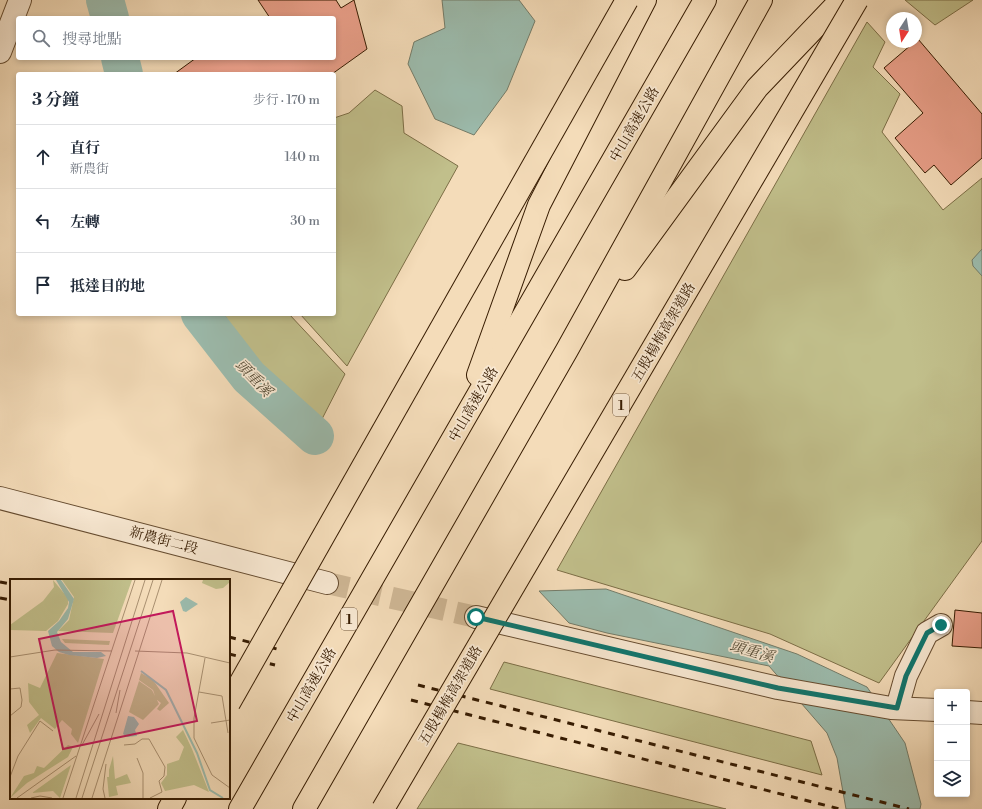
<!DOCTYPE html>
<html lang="zh-TW">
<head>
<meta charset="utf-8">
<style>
  :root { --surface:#fff; --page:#f6f6f7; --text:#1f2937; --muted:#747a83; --line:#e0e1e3 }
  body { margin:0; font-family:"Libre Bodoni","Noto Serif TC",serif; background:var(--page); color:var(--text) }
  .controls { position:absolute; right:12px; bottom:12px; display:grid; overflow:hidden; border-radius:4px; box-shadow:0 2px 6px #0003 }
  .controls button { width:36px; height:36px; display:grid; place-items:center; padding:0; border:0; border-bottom:1px solid var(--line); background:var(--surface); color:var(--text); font:20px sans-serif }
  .compass { position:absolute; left:886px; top:12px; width:36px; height:36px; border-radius:50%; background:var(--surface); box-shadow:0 2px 6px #0003; rotate:192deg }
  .stop { position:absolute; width:12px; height:12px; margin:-9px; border:3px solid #0f766e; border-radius:50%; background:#fff }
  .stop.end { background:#0f766e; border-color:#fff; box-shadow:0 1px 4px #0008 }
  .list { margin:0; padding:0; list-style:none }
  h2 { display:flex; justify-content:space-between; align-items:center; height:52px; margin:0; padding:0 16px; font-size:17px }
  h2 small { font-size:13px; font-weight:400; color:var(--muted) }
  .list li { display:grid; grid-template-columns:26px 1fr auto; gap:12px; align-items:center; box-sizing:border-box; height:64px; padding:0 16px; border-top:1px solid var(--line) }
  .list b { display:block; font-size:15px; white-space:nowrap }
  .list p { margin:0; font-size:13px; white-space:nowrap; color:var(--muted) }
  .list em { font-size:13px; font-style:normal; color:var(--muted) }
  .icon { flex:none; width:22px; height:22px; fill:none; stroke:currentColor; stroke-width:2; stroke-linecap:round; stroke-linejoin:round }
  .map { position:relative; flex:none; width:982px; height:809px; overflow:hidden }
  .search { position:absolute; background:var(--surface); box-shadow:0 2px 6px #0003; left:16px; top:16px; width:320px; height:44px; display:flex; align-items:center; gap:10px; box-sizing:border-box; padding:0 14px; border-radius:4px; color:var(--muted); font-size:15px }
  .panel { position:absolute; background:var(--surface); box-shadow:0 2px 6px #0003; left:16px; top:72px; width:320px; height:244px; border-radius:4px }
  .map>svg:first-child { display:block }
</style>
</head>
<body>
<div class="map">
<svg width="982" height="809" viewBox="0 0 982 809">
  <rect width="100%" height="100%" fill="#f4dcb9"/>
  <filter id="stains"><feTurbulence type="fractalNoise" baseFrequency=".005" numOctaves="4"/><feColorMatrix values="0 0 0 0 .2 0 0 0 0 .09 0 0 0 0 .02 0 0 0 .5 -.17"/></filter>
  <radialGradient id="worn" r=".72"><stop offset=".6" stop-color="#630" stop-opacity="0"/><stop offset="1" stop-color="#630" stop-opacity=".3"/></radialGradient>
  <g fill="#c1bf8b" stroke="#7c6e46">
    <path d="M 905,0 L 973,0 L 935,25 Z"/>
    <path d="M 867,22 L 885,42 L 873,67 L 900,94 L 882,132 L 943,210 L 982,178 L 982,541 L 879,683 L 770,634 L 557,570 Z"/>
    <path d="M 375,90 L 402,106 L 404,133 L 458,166 L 347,366 L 300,314 L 334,314 L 334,118 L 349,113 Z"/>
    <path d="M 224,314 L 289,314 L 345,374 L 321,421 L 244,350 Z"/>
    <path d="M 504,662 L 811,741 L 822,775 L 490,689 Z"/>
    <path d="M 458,743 L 726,809 L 417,809 Z"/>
  </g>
  <g fill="#9cbcae" stroke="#747c69">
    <path d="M 442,0 L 519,0 L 535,21 L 507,90 L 474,135 L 435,119 L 408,64 L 414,42 L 445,28 Z"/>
    <path d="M 982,249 L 982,276 L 973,266 L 972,260 Z"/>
    <path d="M 606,589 L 797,654 L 867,687 L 905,743 L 921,804 L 920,809 L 846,809 L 837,758 L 827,733 L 769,666 L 607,633 L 569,623 L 539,591 Z"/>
  </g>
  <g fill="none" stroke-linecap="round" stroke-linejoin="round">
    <g stroke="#9cbcae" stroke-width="38">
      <path d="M 105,0 L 110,18"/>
      <path d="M 120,58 L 124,74"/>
      <path d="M 200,314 L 249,377 L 315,436"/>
    </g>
  </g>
  <g fill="#e99f89" stroke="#371c02">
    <path d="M 258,0 L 336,0 L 341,8 L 354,0 L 367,49 L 332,74 L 174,74 L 196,58 L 334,58 L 334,18 L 270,18 Z"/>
    <path d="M 918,39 L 982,114 L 982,158 L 951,185 L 934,165 L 925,173 L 895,138 L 923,113 L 884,68 Z"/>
    <path d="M 955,610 L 982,613 L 982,648 L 952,646 Z"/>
  </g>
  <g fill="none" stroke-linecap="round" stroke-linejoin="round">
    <path stroke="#ceb694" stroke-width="22" stroke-dasharray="22 11" stroke-linecap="butt" d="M 327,583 L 476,617"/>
    <g stroke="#664c30" stroke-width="24">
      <g id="minor">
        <path d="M 0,52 L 20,0"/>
        <path d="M 0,498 L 327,583"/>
        <path d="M 476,617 L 778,688 L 891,708 L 937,710"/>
        <path d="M 897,708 L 906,676 L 927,633 L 941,625"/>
        <path d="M 967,712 L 982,713"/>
      </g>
    </g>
    <g stroke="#371c02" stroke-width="24">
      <g id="highway">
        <path d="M 625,269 L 757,88 L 841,0"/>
        <path d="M 478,375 L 539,205 L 645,0"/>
        <path d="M 169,809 L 175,798"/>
        <path d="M 240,809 L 705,0"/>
        <path d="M 304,809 L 567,350 L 761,0"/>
      </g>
    </g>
    <use href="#minor" stroke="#f8e8d2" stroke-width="22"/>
    <use href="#highway" stroke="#f4dcb9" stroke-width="22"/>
    <g stroke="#371c02" stroke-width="3" stroke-dasharray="7 7" stroke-linecap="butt">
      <path d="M 0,582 L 11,584"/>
      <path d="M 0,598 L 11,600"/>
      <path d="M 229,637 L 281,650"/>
      <path d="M 229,654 L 275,665"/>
      <path d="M 418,685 L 909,809"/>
      <path d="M 411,700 L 840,809"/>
    </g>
    <g stroke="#371c02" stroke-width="24" stroke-linecap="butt">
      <g id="highway-bridge">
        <path d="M 229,703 L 627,0"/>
        <path d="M 383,809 L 857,0"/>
      </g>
    </g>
    <use href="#highway-bridge" stroke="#f4dcb9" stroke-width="22"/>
  </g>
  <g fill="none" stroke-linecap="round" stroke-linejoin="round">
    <path stroke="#0f766e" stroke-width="5" d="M 476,617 L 778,688 L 897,708 L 906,676 L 927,633 L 941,625"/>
  </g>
  <g text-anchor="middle" stroke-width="3.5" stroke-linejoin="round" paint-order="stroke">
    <g fill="#f8e8d2" stroke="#715940" stroke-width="1">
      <rect x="613" y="394" width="16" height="22" rx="3"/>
      <rect x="341" y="608" width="16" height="22" rx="3"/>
    </g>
    <g font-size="13" font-weight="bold" fill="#371c02">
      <text x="621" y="410">1</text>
      <text x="349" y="624">1</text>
    </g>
    <g font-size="14" fill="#371c02" stroke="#f8e8d2">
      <text transform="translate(634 124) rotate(-60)" y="5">中山高速公路</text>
      <text transform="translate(663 332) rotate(-60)" y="5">五股楊梅高架道路</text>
      <text transform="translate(473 404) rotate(-60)" y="5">中山高速公路</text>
      <text transform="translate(164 540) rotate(15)" y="5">新農街二段</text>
      <text transform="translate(311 685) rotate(-60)" y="5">中山高速公路</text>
      <text transform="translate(450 695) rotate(-60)" y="5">五股楊梅高架道路</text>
    </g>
    <g font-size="15" font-style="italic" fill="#554c36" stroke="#f8e8d2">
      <text transform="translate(254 378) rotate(46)" y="5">頭重溪</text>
      <text transform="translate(752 651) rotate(17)" y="5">頭重溪</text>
    </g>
  </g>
  <g transform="translate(10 579)">
    <rect width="220" height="220" fill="#f4dcb9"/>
    <path d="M 43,1 L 58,19 L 58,25 L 48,42 L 36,52 L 0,51 L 0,46 L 33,22 L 44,8 ZM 52,1 L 122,1 L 103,54 L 48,52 L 59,41 L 64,18 ZM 193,1 L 220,1 L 220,3 L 213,9 L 206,10 L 192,4 ZM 52,60 L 100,62 L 99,66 L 55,64 ZM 47,74 L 94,80 L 68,164 L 61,155 L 62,150 L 52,141 L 45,150 L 31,139 L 20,154 L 17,146 L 29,136 L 19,123 L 18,104 L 30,109 ZM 131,94 L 143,101 L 159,124 L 150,132 L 147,130 L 151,124 L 146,120 L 143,111 L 129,101 ZM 129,102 L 142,111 L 149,125 L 133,141 L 119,133 ZM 173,151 L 182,170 L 199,213 L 184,206 L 155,212 L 151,204 L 157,196 L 157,185 L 169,181 L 174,168 L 166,158 ZM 58,166 L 63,168 L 58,178 L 17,204 L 0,219 L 14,197 L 24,194 L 27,187 L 34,189 ZM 103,177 L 105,200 L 117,195 L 121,204 L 106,207 L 108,216 L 99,218 L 97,198 L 99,198 L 99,191 ZM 61,186 L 50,219 L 43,212 L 22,214 Z" fill="#c1bf8b"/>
    <path d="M 46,1 L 51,1 L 64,20 L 58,40 L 47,53 L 51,63 L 63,73 L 91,73 L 96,77 L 87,79 L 59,76 L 49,73 L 42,67 L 38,52 L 49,42 L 58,29 L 59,23 ZM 176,18 L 188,25 L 176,33 L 173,32 L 170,23 ZM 118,137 L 124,138 L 129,145 L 125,151 L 127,157 L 117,158 L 113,155 Z" fill="#9cbcae"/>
    <path fill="none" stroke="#9cbcae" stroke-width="2" d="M 131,92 L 156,111 L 187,174 L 200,211 L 213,219"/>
    <path fill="none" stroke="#a88f70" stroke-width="1" d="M 125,72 L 177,74 L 220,84M 0,78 L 45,71 L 102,72M 195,79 L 184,139 L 184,159 L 202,196 L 220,209M 0,110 L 10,109 L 12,121 L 11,128 L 0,137M 189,113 L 212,117 L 218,154M 106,134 L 110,111M 201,144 L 220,141M 72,166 L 89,135M 114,166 L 125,165 L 132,160 L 139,160 L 155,188 L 154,197 L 149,202 L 152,213 L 140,219M 127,179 L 133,194 L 133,219M 0,198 L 8,177 L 30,142 L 43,152M 7,219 L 66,177M 21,219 L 30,217 L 42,219M 53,219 L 125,1M 66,219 L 135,1M 72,219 L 143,1M 82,219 L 152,1M 95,219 L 93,210 L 96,185"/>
    <path fill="#c2185b" fill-opacity="0.15" stroke="#c2185b" stroke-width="2" d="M 163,32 L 187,142 L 53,170 L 29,60 Z"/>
    <rect width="220" height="220" fill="none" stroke="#371c02" stroke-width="2"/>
  </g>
  <rect width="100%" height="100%" filter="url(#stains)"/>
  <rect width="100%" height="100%" fill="url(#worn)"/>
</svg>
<div class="controls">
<button>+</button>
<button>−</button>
<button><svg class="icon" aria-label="layers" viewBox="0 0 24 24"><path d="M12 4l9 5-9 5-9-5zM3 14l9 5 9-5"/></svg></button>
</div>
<svg class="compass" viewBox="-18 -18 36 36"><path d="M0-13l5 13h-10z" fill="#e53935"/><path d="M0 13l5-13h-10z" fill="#747a83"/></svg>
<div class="stop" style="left:476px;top:617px"></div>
<div class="stop end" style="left:941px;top:625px"></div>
<div class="search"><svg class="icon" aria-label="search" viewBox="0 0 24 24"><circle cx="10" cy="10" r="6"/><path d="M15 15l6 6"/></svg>搜尋地點</div>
<section class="panel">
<h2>3 分鐘<small>步行 · 170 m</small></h2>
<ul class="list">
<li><svg class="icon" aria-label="ahead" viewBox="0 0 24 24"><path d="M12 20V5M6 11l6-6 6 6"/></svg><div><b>直行</b><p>新農街</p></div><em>140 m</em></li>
<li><svg class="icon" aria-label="left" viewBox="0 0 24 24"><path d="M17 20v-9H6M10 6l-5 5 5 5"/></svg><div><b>左轉</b></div><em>30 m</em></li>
<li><svg class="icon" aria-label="arrive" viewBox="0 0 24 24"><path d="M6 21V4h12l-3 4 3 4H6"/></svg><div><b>抵達目的地</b></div></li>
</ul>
</section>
</div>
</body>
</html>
